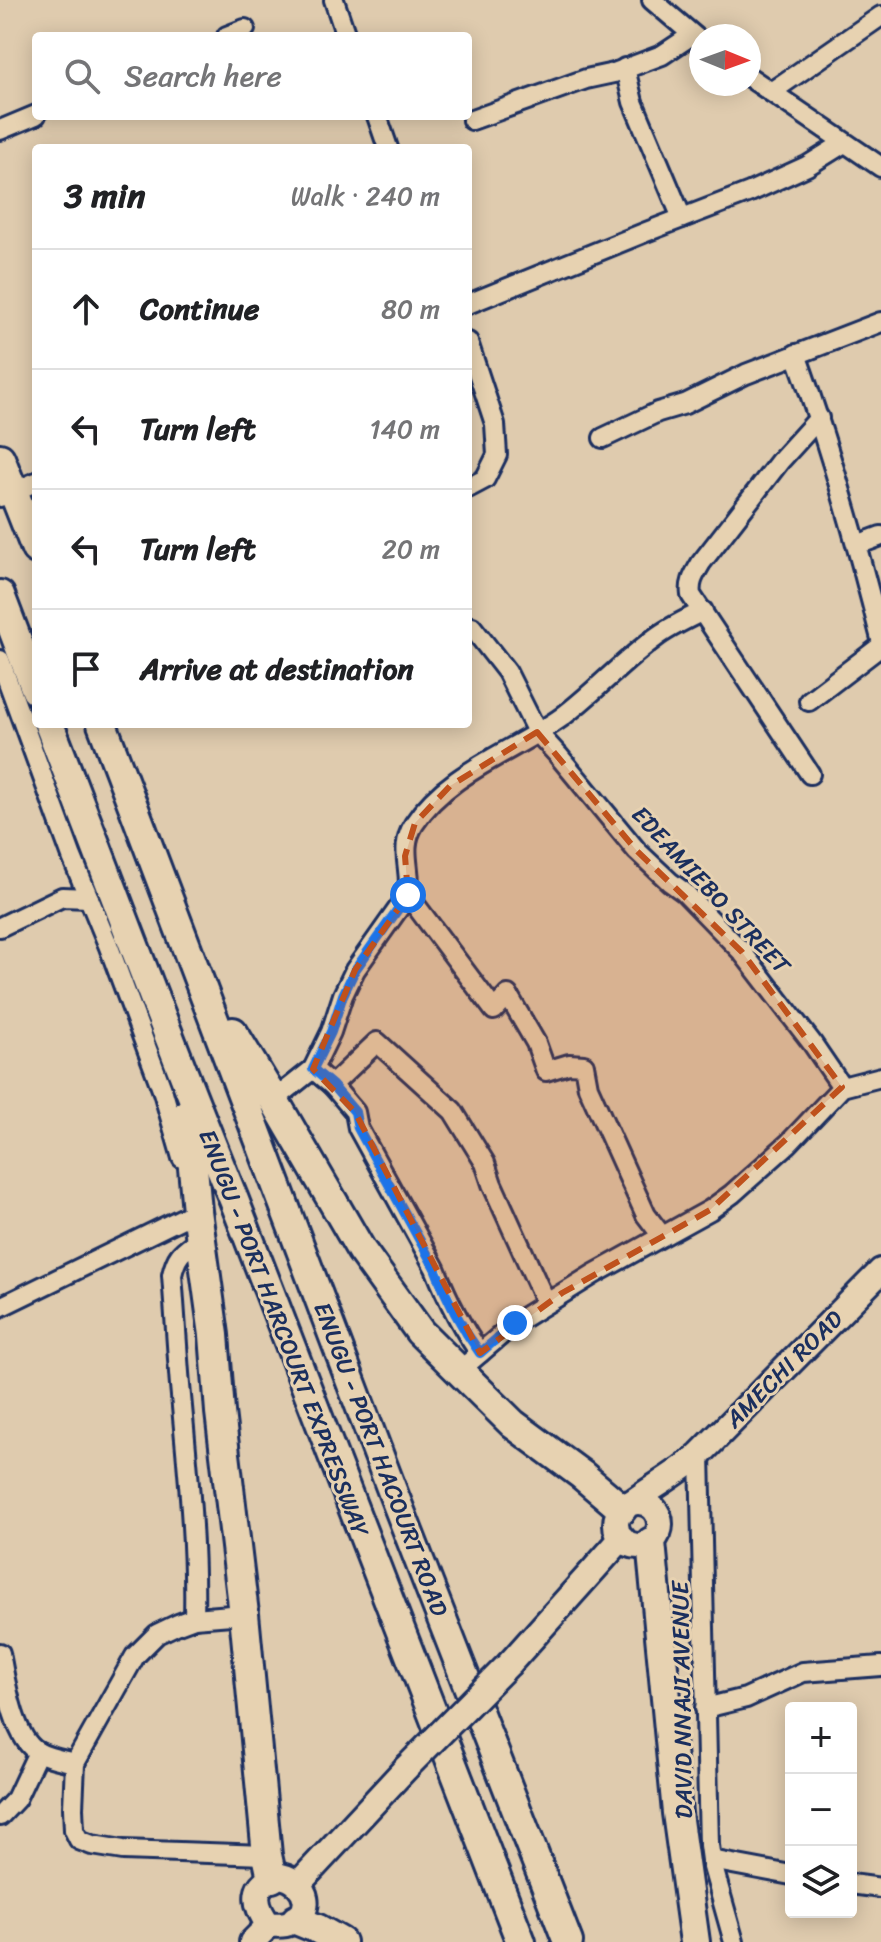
<!DOCTYPE html>
<html lang="en">
<head>
<meta charset="utf-8">
<style>
  :root { --surface:#fff; --page:#f6f6f6; --text:#202124; --muted:#757577; --line:#e0e0e0 }
  body { margin:0; font-family:Sriracha,sans-serif; background:var(--page); color:var(--text) }
  .controls { position:absolute; right:24px; bottom:24px; display:grid; overflow:hidden; border-radius:8px; box-shadow:0 4px 20px #0003 }
  .controls button { width:72px; height:72px; display:grid; place-items:center; padding:0; border:0; border-bottom:2px solid var(--line); background:var(--surface); color:var(--text); font:40px sans-serif }
  .compass { position:absolute; left:689px; top:24px; width:72px; height:72px; border-radius:50%; background:var(--surface); box-shadow:0 4px 20px #0003; rotate:91deg }
  .stop { position:absolute; width:24px; height:24px; margin:-18px; border:6px solid #1a73e8; border-radius:50%; background:#fff }
  .stop.end { background:#1a73e8; border-color:#fff; box-shadow:0 2px 8px #0008 }
  .list { margin:0; padding:0; list-style:none }
  h2 { display:flex; justify-content:space-between; align-items:center; height:104px; margin:0; padding:0 32px; font-size:34px }
  h2 small { font-size:26px; font-weight:400; color:var(--muted) }
  .list li { display:grid; grid-template-columns:52px 1fr auto; gap:24px; align-items:center; box-sizing:border-box; height:120px; padding:0 32px; border-top:2px solid var(--line) }
  .list b { display:block; font-size:30px; white-space:nowrap }
  .list em { font-size:26px; font-style:normal; color:var(--muted) }
  .icon { flex:none; width:44px; height:44px; fill:none; stroke:currentColor; stroke-width:2; stroke-linecap:round; stroke-linejoin:round }
  .map { position:relative; flex:none; width:881px; height:1942px; overflow:hidden }
  .search { position:absolute; background:var(--surface); box-shadow:0 4px 20px #0003; left:32px; top:32px; width:440px; height:88px; display:flex; align-items:center; gap:20px; box-sizing:border-box; padding:0 28px; border-radius:8px; color:var(--muted); font-size:30px }
  .panel { position:absolute; background:var(--surface); box-shadow:0 4px 20px #0003; left:32px; top:144px; width:440px; height:584px; border-radius:8px }
  .map>svg:first-child { display:block }
</style>
</head>
<body>
<div class="map">
<svg width="881" height="1942" viewBox="0 0 881 1942">
  <rect width="100%" height="100%" fill="#dfcbae"/>
  <filter id="ink" filterUnits="userSpaceOnUse"><feTurbulence type="fractalNoise" baseFrequency=".0125" numOctaves="2"/><feDisplacementMap in="SourceGraphic" scale="16" xChannelSelector="R" yChannelSelector="G"/><feConvolveMatrix kernelMatrix="1 2 1 2 8 2 1 2 1" color-interpolation-filters="sRGB"/></filter>
  <g filter="url(#ink)">
    <g fill="none" stroke-linecap="round" stroke-linejoin="round">
      <g stroke="#1b2f5e" stroke-width="24">
        <g id="minor">
          <path d="M 334,0 L 346,36"/>
          <path d="M 652,0 L 699,40"/>
          <path d="M 227,36 L 245,29"/>
          <path d="M 625,68 L 633,102 L 682,218"/>
          <path d="M 749,77 L 881,167"/>
          <path d="M 771,92 L 881,16"/>
          <path d="M 377,116 L 388,148"/>
          <path d="M 472,120 L 586,79 L 614,73 L 662,55 L 692,35"/>
          <path d="M 0,130 L 36,115"/>
          <path d="M 468,304 L 646,232 L 750,192 L 807,166 L 844,143"/>
          <path d="M 468,342 L 495,424 L 497,455 L 485,479 L 468,488"/>
          <path d="M 796,354 C 830,448 857,543 881,639"/>
          <path d="M 603,438 L 658,412 L 685,404 L 746,374 L 881,322"/>
          <path d="M 0,497 L 36,482"/>
          <path d="M 857,545 L 881,536"/>
          <path d="M 472,627 L 507,672 L 537,732 L 558,755 L 637,851 L 670,882 L 684,892 L 742,952 L 812,1043 L 842,1087"/>
          <path d="M 0,660 L 72,857 L 109,947 L 163,1092 L 182,1158"/>
          <path d="M 809,701 L 881,646"/>
          <path d="M 810,774 L 691,595 C 689,581 695,574 701,563 L 780,461 L 819,418"/>
          <path d="M 408,895 L 494,1010 L 508,995 L 536,1043 L 546,1071 L 569,1064 L 584,1065 L 588,1087 L 630,1180 L 646,1215 L 662,1236"/>
          <path d="M 0,927 L 62,897 L 89,898"/>
          <path d="M 313,1069 L 332,1085 L 377,1042 L 453,1111 L 485,1163 L 492,1184 L 546,1303"/>
          <path d="M 332,1085 L 355,1112 L 358,1128 L 435,1268 C 447,1298 461,1327 480,1353"/>
          <path d="M 274,1100 L 313,1069 L 331,1032 L 343,995 L 355,970 L 408,895 C 413,870 398,850 414,824 C 448,772 513,752 562,717 C 594,693 622,662 655,638 C 669,627 687,619 703,611"/>
          <path d="M 0,1307 L 197,1211 L 195,1202"/>
          <path d="M 458,1372 L 515,1323 L 594,1274 L 710,1210 L 732,1194 L 789,1143 L 842,1087 L 881,1077"/>
          <path d="M 700,1454 L 709,1845 L 711,1860 L 734,1942"/>
          <path d="M 244,1614 L 194,1618 L 178,1624 L 157,1634 L 135,1656 L 75,1763 L 73,1808 L 74,1830 L 79,1840 L 92,1845 L 123,1850 L 267,1855"/>
          <path d="M 194,1618 C 196,1540 187,1463 180,1385 C 177,1349 175,1312 172,1275 C 177,1252 184,1251 202,1237"/>
          <path d="M 0,1653 C 5,1679 13,1738 38,1752 C 49,1758 63,1760 75,1763"/>
          <path d="M 705,1708 L 746,1698 L 803,1672 L 881,1666"/>
          <path d="M 0,1816 L 16,1799 L 38,1752"/>
          <path d="M 711,1860 L 791,1875"/>
          <path d="M 851,1884 L 881,1888"/>
        </g>
      </g>
      <g stroke="#1b2f5e" stroke-width="30">
        <g id="major">
          <circle cx="638" cy="1524" r="22"/>
          <path d="M 631,1503 C 654,1486 679,1473 700,1454 L 881,1271"/>
          <path d="M 510,1663 L 622,1538"/>
          <path d="M 281,1876 C 309,1882 315,1914 289,1923 C 283,1926 276,1924 269,1925 C 253,1904 250,1882 281,1876 Z"/>
          <path d="M 299,1883 L 407,1767"/>
          <path d="M 252,1942 L 269,1925"/>
        </g>
      </g>
      <g stroke="#1b2f5e" stroke-width="34">
        <g id="highway">
          <path d="M 0,458 L 36,549"/>
          <path d="M 0,595 L 36,690"/>
          <path d="M 49,724 C 111,883 169,1042 234,1200 L 521,1942"/>
          <path d="M 102,724 L 393,1493 L 568,1942"/>
          <path d="M 233,1032 L 274,1100 L 361,1250 L 420,1332 L 513,1424 L 582,1475 L 622,1509"/>
          <path d="M 188,1113 L 197,1211 L 214,1335 L 220,1412 L 244,1614 L 267,1855 L 272,1878"/>
          <path d="M 651,1542 L 677,1813 L 695,1942"/>
          <path d="M 296,1920 L 318,1929 L 341,1942"/>
        </g>
      </g>
      <use href="#minor" stroke="#e7d2b1" stroke-width="18"/>
      <use href="#major" stroke="#e7d2b1" stroke-width="24"/>
      <use href="#highway" stroke="#e7d2b1" stroke-width="28"/>
      <g stroke="#1b2f5e" stroke-width="30" stroke-linecap="butt">
        <path id="major-bridge" d="M 407,1767 L 510,1663"/>
      </g>
      <use href="#major-bridge" stroke="#e7d2b1" stroke-width="24"/>
    </g>
  </g>
  <g fill="none" stroke-linecap="round" stroke-linejoin="round" filter="url(#ink)">
    <path stroke="#1a73e8" stroke-width="10" d="M 408,895 L 355,970 L 343,995 L 331,1032 L 313,1069 L 332,1085 L 355,1112 L 358,1128 L 435,1268 C 446,1298 461,1327 480,1353 L 515,1323"/>
  </g>
  <path fill="#bf511c" fill-opacity="0.2" stroke="#bf511c" stroke-width="6" stroke-dasharray="16 10" stroke-linejoin="round" d="M 537,732 L 637,851 L 742,952 L 842,1087 L 710,1210 L 562,1293 L 480,1353 L 355,1112 L 313,1069 L 355,970 L 408,895 L 405,856 L 415,823 L 450,786 Z"/>
  <g text-anchor="middle" stroke-width="6" stroke-linejoin="round" paint-order="stroke">
    <g font-size="24" fill="#1b2f5e" stroke="#e7d2b1">
      <text transform="translate(711 890) rotate(47)" y="8">EDEAMIEBO STREET</text>
      <text transform="translate(284 1333) rotate(69)" y="8">ENUGU - PORT HARCOURT EXPRESSWAY</text>
      <text transform="translate(784 1369) rotate(-45)" y="8">AMECHI ROAD</text>
      <text transform="translate(381 1459) rotate(69)" y="8">ENUGU - PORT HACOURT ROAD</text>
      <text transform="translate(682 1700) rotate(-91)" y="8">DAVID NNAJI AVENUE</text>
    </g>
  </g>
</svg>
<div class="controls">
<button>+</button>
<button>−</button>
<button><svg class="icon" aria-label="layers" viewBox="0 0 24 24"><path d="M12 4l9 5-9 5-9-5zM3 14l9 5 9-5"/></svg></button>
</div>
<svg class="compass" viewBox="-18 -18 36 36"><path d="M0-13l5 13h-10z" fill="#e53935"/><path d="M0 13l5-13h-10z" fill="#757577"/></svg>
<div class="stop" style="left:408px;top:895px"></div>
<div class="stop end" style="left:515px;top:1323px"></div>
<div class="search"><svg class="icon" aria-label="search" viewBox="0 0 24 24"><circle cx="10" cy="10" r="6"/><path d="M15 15l6 6"/></svg>Search here</div>
<section class="panel">
<h2>3 min<small>Walk · 240 m</small></h2>
<ul class="list">
<li><svg class="icon" aria-label="ahead" viewBox="0 0 24 24"><path d="M12 20V5M6 11l6-6 6 6"/></svg><div><b>Continue</b></div><em>80 m</em></li>
<li><svg class="icon" aria-label="left" viewBox="0 0 24 24"><path d="M17 20v-9H6M10 6l-5 5 5 5"/></svg><div><b>Turn left</b></div><em>140 m</em></li>
<li><svg class="icon" aria-label="left" viewBox="0 0 24 24"><path d="M17 20v-9H6M10 6l-5 5 5 5"/></svg><div><b>Turn left</b></div><em>20 m</em></li>
<li><svg class="icon" aria-label="arrive" viewBox="0 0 24 24"><path d="M6 21V4h12l-3 4 3 4H6"/></svg><div><b>Arrive at destination</b></div></li>
</ul>
</section>
</div>
</body>
</html>
